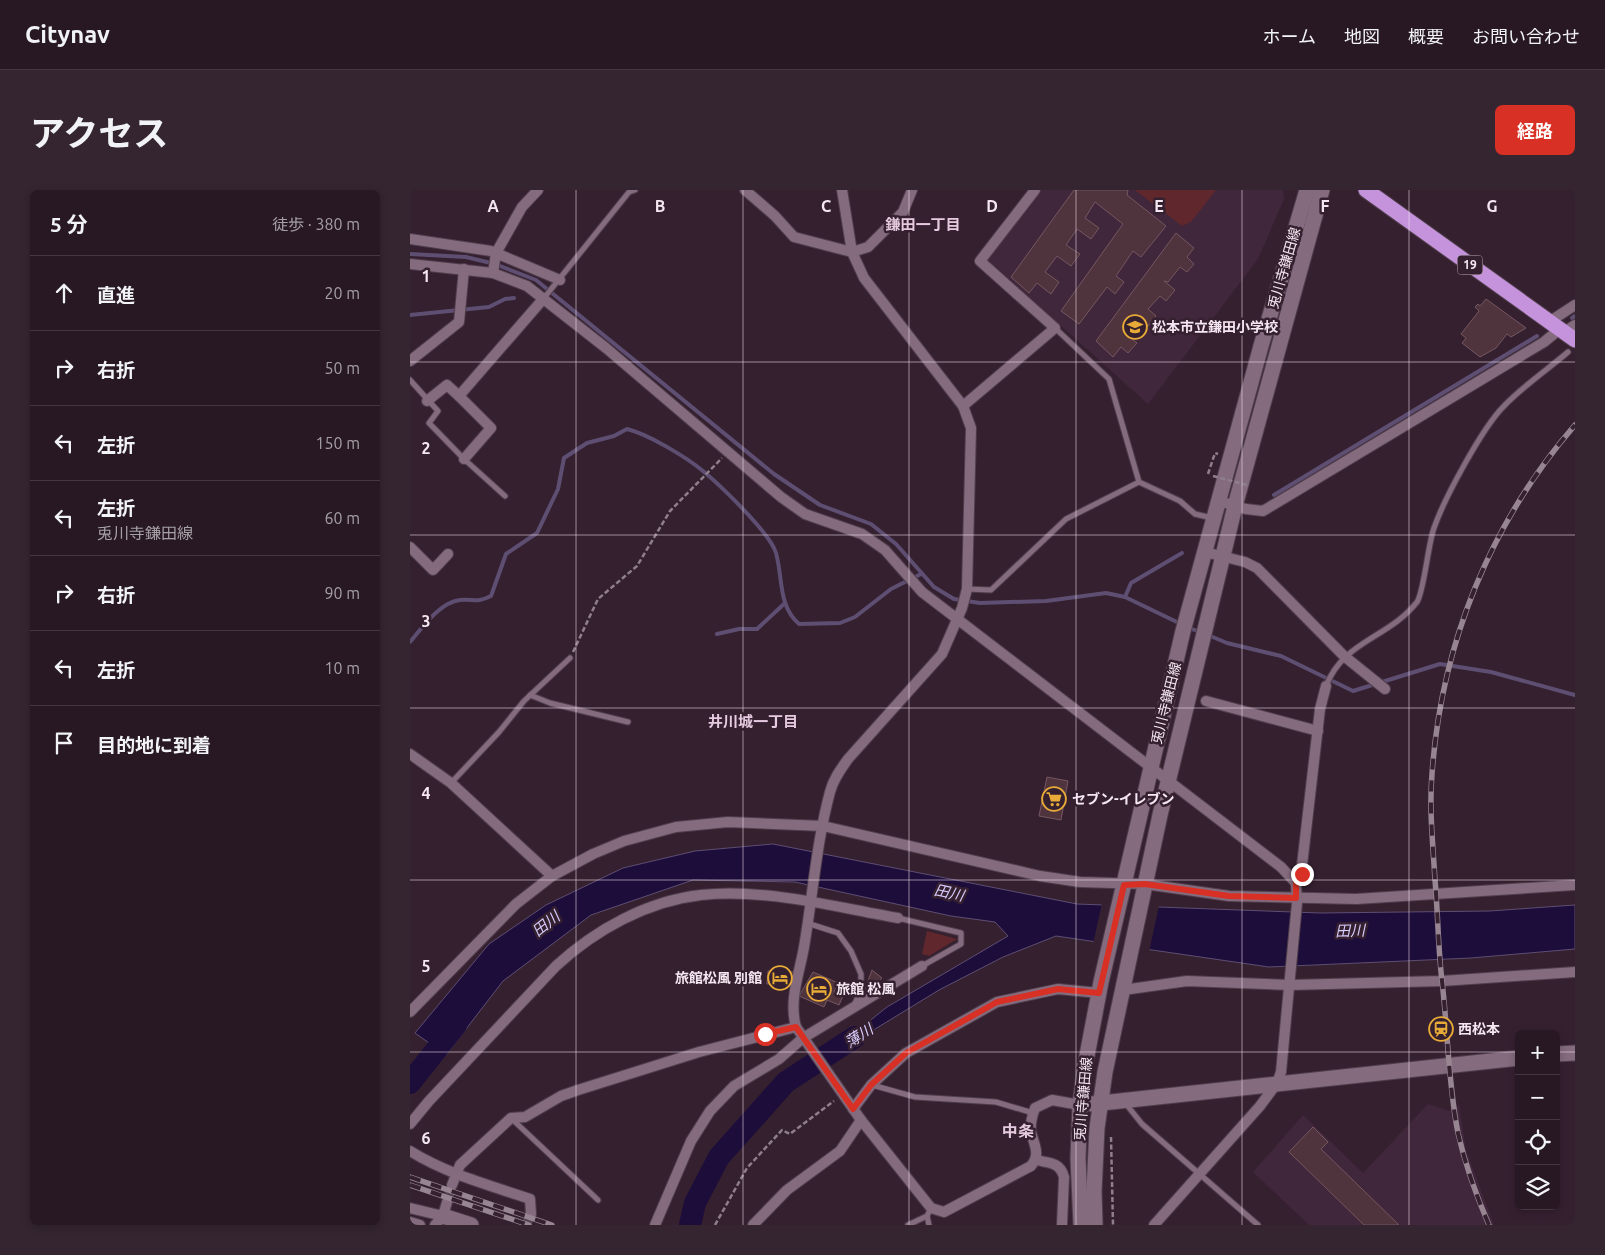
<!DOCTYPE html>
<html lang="ja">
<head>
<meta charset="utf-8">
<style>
  :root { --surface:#281824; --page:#342531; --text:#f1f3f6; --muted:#a5a0a6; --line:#443741; --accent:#d93025 }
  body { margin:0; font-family:Ubuntu,"Noto Sans JP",sans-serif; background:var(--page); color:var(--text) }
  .controls { position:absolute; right:15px; bottom:15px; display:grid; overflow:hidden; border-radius:8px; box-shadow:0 2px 8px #0003 }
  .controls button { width:45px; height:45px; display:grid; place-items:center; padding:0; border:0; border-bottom:1px solid var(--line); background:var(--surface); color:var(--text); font:25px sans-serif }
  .stop { position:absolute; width:15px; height:15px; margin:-11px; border:4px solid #d93025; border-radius:50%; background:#fff }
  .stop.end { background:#d93025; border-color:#fff; box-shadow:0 1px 5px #0008 }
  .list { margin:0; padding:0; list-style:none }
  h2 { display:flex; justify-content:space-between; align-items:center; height:65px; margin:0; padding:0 20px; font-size:21px }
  h2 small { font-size:16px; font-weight:400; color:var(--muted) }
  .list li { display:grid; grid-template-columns:32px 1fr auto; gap:15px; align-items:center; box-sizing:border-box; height:75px; padding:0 20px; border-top:1px solid var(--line) }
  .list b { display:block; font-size:19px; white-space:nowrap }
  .list p { margin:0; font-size:16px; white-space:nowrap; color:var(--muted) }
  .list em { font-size:16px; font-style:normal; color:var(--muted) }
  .icon { flex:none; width:28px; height:28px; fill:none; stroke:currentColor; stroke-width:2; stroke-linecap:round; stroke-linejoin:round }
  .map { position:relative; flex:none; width:1165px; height:1035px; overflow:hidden; border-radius:8px }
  header { display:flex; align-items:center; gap:30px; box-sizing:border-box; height:70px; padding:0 25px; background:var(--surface); border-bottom:1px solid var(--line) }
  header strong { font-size:24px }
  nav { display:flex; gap:28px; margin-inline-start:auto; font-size:18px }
  .intro { display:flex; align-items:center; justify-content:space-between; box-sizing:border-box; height:120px; padding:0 30px }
  h1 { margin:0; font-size:35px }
  .button { padding:12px 22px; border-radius:8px; background:var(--accent); color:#fff; font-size:18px; font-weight:700 }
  main { display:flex; gap:30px; padding:0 30px }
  aside { flex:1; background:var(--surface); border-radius:8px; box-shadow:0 2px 8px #0003 }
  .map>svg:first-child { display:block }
</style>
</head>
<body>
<header>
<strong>Citynav</strong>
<nav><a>ホーム</a><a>地図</a><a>概要</a><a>お問い合わせ</a></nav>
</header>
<div class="intro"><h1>アクセス</h1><a class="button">経路</a></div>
<main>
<aside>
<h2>5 分<small>徒歩 · 380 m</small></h2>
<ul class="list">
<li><svg class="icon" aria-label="ahead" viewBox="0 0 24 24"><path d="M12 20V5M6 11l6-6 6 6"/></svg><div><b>直進</b></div><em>20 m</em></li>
<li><svg class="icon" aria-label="right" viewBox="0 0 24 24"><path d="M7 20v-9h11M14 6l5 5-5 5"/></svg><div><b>右折</b></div><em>50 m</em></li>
<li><svg class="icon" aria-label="left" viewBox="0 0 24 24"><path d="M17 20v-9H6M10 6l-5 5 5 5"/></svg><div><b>左折</b></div><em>150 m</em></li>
<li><svg class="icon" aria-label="left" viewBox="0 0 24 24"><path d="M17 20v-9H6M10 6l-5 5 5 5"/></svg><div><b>左折</b><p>兎川寺鎌田線</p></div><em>60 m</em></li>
<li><svg class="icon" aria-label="right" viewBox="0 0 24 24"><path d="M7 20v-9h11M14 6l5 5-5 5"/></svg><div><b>右折</b></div><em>90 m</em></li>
<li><svg class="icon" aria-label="left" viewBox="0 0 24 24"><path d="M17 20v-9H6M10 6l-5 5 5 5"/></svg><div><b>左折</b></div><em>10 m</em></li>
<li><svg class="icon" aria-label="arrive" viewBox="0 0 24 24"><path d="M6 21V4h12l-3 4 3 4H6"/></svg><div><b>目的地に到着</b></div></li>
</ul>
</aside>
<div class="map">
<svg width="1165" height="1035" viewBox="0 0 1165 1035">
  <rect width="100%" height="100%" fill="#352030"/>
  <g fill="#41273b">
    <path d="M 629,0 L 873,0 L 874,9 L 848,69 L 738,214 L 578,70 Z"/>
    <path d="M 1018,914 L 1039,921 L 1049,915 L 1056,960 L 1084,1035 L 899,1035 L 843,982 L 893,925 L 953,983 Z"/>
  </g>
  <g fill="#60272c">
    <path d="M 725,0 L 806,0 L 781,32 L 772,36 Z"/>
    <path d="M 517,741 L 547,749 L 519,766 L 512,764 Z"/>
  </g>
  <path fill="#1d0d3b" stroke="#5e4e72" d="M 363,654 L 667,714 L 910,723 L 1080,721 L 1165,715 L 1165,759 L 1061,768 L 859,777 L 646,746 L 593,767 L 529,800 L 398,880 L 477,817 L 598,746 L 585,732 L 541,726 L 385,692 L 283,690 L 181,725 L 93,791 L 36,865 L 5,843 L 79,754 L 136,715 L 213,678 L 285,661 Z"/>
  <path fill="#352030" d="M 692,713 L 749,716 L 739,762 L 683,754 Z"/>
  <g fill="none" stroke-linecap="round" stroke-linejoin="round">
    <g stroke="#5e4e72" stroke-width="4">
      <path d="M 0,64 L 56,67 L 85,74 L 126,90 L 364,284 L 410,315 L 461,334 L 486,354 L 524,397 L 544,409 L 570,413 L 636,411 L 696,403 L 715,407 L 771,434"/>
      <path d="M 0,125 L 79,117 L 95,109 L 104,108"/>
      <path d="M 1162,128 L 1165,126"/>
      <path d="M 864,305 L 1127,146"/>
      <path d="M 715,407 L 721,393 L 772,363"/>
      <path d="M 777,437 L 792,443"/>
      <path d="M 307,444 L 329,439 L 347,439 L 375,413"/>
      <path d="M 798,445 L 817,453 L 871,466 L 943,501 L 1030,474 L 1081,482 L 1165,505"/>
      <path d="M 0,452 C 12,438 30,412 50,410 C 64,409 67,413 81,406 L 96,364 L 127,343 L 148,299 L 154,268 L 177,253 L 204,246 L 217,239 C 238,244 276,267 293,281 C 311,296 360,343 366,363 C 373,388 368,416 389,434 L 430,433 L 445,427 L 481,399 L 511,384"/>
    </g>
    <g stroke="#1d0d3b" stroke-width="22">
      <path d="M 0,893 L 46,835"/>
      <path d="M 280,1035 L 285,1013 L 309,967 L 376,892 L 445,847"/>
    </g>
  </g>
  <g fill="#4f343d" stroke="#755761">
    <path d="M 664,0 L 718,0 L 717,5 L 756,36 L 731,67 L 723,61 L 706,86 L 714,92 L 705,104 L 697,97 L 669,134 L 651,121 L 713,34 L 685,12 L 675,28 L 689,38 L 681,49 L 667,39 L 656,55 L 670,64 L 661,76 L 647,66 L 635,82 L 649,92 L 641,104 L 627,93 L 619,103 L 601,87 Z"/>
    <path d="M 766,43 L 784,58 L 777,67 L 784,74 L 777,82 L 770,77 L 758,92 L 754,91 L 765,100 L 756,111 L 750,106 L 738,119 L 746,126 L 738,136 L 731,131 L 718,146 L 727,153 L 718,163 L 711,157 L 703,167 L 686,151 Z"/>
    <path d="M 1076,109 L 1116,138 L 1101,147 L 1097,144 L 1086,158 L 1070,167 L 1052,153 L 1056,148 L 1051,144 L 1069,121 L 1065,117 L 1068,114 L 1070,116 Z"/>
    <path d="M 637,587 L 658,591 L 651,630 L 629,626 Z"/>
    <path d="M 462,780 L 472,788 L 457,804 L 454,802 Z"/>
    <path d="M 358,781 L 383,782 L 382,795 L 357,794 Z"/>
    <path d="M 403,782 L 428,793 L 424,802 L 433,806 L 429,815 L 417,810 L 414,817 L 389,806 Z"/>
    <path d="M 903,937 L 918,952 L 911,959 L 989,1035 L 954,1035 L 879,962 Z"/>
  </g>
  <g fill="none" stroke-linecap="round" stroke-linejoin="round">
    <g stroke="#523e4d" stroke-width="10" stroke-dasharray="10 5" stroke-linecap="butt">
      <path d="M 37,1012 L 42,995"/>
      <path d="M 116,1035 L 121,1024"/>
    </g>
    <g stroke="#503e4c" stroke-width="7">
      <g id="lane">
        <path d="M 134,108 L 219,2 L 225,0"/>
        <path d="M 645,138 L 699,189 L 729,292 L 770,311 L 785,324 L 802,328"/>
        <path d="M 0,190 L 28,221 L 19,233 L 54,269 L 95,306"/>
        <path d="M 557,399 L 581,400 L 656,329 L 729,292"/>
        <path d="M 916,496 C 933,451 979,448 1007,412 C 1014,402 1018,354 1024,338 C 1034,309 1072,238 1094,216 C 1113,196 1137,180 1158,162"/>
        <path d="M 120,505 L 140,513 L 218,532"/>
        <path d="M 41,593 L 89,542 L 114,511 L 160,468"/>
        <path d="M 488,728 L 551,743 L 551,754 L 512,776"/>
        <path d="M 397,733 L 428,743 L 441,761 L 451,784 L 451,801 L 444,815"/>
        <path d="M 462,895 L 505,907 L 586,912 L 623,923"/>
        <path d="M 716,914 L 732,934 L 848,1035"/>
        <path d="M 103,930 L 188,1010"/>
        <path d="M 498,1035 L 517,1026"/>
        <path d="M 519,1035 L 517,1026 L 521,1018"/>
      </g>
    </g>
    <g stroke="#503e4c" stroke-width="12">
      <g id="street">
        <path d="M 335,0 L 365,26 L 384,47 L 442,62 L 458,57 L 493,22 L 502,0"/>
        <path d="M 432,0 L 442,62 L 454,88 L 553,216 L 561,238 L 557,399 L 552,418 L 532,464 L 438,569 C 430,580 423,590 420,602 C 407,650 403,702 395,751 C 391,780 378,808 386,837 L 451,930 L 521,1018 L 534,1022 L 621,976 C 631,964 624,955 621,942 C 620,934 622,926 625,918 L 642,910 L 670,915"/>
        <path d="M 0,49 L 81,61 L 150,90"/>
        <path d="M 0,74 L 83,83 L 117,96 L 196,158 L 371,307 L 395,324 L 452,344 L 475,360 L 512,402 L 871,677 L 886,693"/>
        <path d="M 83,83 L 86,63 L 112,17 L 128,0"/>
        <path d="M 1139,132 L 1165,115"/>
        <path d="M 1154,142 L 1165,135"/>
        <path d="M 0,171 L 49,132 L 54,79"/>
        <path d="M 17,211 L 37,195 L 49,206"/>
        <path d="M 553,216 L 645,138 L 570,71 L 625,0"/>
        <path d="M 54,269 L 81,238 L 49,206 L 134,108"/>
        <path d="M 809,311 L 836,319 L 853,321 L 1134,152 L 1150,139"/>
        <path d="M 0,357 L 23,380 L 38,364"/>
        <path d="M 795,362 L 835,372 L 847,378 L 934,466 L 975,499"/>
        <path d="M 796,511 L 908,541"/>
        <path d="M 0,564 L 41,593 L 142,686"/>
        <path d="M 713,800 L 777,791 L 880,795 L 1032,791 L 1165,782"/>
        <path d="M 0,822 L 106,714 L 142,686 L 183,664 L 214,651 L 266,637 L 318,632 L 413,636 L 630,686 L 670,692 L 735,694 L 819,706 L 946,709 L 1165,695"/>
        <path d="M 443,919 L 461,895 L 496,863 L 587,812 L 648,799 L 689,803"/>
        <path d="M 0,934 L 19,911 L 146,776 C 185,740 237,711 291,705 C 356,698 424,717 488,728"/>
        <path d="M 0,961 C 37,984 79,995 120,1009 L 121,1024"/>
        <path d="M 626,970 C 639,973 650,972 654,987 L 652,1035"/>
        <path d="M 42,995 L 50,975 L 101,928 L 115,927 L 151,906 L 168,900 L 289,862 L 386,837"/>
        <path d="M 0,1018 L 33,1026"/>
        <path d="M 0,1032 L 10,1035"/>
        <path d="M 25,1035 L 33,1026 L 37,1012"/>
        <path d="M 245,1035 L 281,951 L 300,921 L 324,896 L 369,869 L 393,848 L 512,776"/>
        <path d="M 343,1035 L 377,1000 L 430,961 L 451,930"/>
        <path d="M 744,1035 L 850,916 L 867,893 L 871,882 L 887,713 L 886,693 L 891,684 L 910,519 L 916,496"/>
      </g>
    </g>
    <g stroke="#503e4c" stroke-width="17">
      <g id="secondary">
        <path d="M 1146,864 L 1165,863"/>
        <path d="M 682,914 L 1109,868"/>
        <path d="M 33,1026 L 61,1035"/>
        <path d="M 671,1035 L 668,968 L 670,915 L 675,876 L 691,792 L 773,441 L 851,156 L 897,0"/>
        <path d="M 685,1035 L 684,1001 L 687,938 L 695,882 L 750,625 L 825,316 L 912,0"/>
      </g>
    </g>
    <g stroke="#503e4c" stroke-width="17">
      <path id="highway" d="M 956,0 L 1165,150"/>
    </g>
    <g stroke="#8f7e8b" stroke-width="2.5" stroke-dasharray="5 2.5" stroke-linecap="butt">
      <path d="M 798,284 L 805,263 L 808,264"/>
      <path d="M 163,462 L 188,409 L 227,376 L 260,321 L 312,268"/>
      <path d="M 701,947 L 703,1035"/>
      <path d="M 305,1035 L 337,978 L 372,940 L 380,944 L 424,911"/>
    </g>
    <use href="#lane" stroke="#846b7e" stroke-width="5"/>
    <use href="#street" stroke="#846b7e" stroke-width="10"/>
    <use href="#secondary" stroke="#846b7e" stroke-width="15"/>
    <use href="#highway" stroke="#c493db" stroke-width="15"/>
    <g stroke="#978592" stroke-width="5.5">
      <g id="rail">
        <path d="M 0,987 L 142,1035"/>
        <path d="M 0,995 L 119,1035"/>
        <path d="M 1079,1035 C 1066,1005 1055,974 1048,943 C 1038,893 1038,842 1032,791 C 1028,758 1028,724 1025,690 C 1023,655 1019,619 1022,584 C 1031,455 1080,333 1165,235"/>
      </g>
    </g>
    <use href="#rail" stroke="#352030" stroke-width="4" stroke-dasharray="11" stroke-linecap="butt"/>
    <path stroke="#8f7e8b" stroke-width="2.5" stroke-dasharray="5 2.5" stroke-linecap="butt" d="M 803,286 L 837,295"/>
  </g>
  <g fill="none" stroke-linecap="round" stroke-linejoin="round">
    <path stroke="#d93025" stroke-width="6" d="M 355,844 L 386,837 L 443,919 L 461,895 L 496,863 L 587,812 L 648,799 L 689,803 L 714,695 L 735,694 L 819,706 L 886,708 L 886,693 L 892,684"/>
  </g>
  <path fill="none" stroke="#f5e7f1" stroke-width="1" stroke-opacity="0.55" d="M 166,0 L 166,1035M 333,0 L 333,1035M 499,0 L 499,1035M 666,0 L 666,1035M 832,0 L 832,1035M 999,0 L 999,1035M 0,172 L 1165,172M 0,345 L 1165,345M 0,518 L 1165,518M 0,690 L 1165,690M 0,862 L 1109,862M 1146,862 L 1165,862"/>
  <defs>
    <g id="school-ring" transform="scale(1.25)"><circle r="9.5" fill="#352030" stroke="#e8ab37" stroke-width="1.5"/><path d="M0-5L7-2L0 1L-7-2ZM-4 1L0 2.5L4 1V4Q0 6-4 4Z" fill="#e8ab37"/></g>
    <g id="supermarket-ring" transform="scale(1.25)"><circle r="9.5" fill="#352030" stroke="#e8ab37" stroke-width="1.5"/><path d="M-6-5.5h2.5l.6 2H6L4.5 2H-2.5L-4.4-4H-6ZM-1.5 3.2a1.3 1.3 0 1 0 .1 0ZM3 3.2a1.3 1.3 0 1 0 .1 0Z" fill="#e8ab37"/></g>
    <g id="hotel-ring" transform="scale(1.25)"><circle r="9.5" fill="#352030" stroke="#e8ab37" stroke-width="1.5"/><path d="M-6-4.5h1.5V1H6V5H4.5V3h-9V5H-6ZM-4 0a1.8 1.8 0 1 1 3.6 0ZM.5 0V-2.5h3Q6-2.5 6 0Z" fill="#e8ab37"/></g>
    <g id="station-ring" transform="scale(1.25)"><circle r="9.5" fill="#352030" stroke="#e8ab37" stroke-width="1.5"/><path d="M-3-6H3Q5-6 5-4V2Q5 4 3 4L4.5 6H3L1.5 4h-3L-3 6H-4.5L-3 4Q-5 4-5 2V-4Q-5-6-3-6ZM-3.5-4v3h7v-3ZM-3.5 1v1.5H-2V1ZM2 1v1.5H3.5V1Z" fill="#e8ab37"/></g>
  </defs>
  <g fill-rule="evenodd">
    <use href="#school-ring" x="725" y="137"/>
    <use href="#supermarket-ring" x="644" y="609"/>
    <use href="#hotel-ring" x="370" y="788"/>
    <use href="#hotel-ring" x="409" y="799"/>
    <use href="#station-ring" x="1031" y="839"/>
  </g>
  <g text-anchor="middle" stroke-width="5" stroke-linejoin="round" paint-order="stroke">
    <rect fill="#352030" stroke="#bbabb7" stroke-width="1" x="1047.5" y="65.5" width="25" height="19" rx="4"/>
    <g font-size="12" font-weight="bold" fill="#f5e7f1">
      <text x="1060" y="79">19</text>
    </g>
    <g font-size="14" fill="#f5e7f1" stroke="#352030">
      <text transform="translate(874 78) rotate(-74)" y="5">兎川寺鎌田線</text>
      <text transform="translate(756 513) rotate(-76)" y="5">兎川寺鎌田線</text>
      <text transform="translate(673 909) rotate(-85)" y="5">兎川寺鎌田線</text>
    </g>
    <g font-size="14" font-weight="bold" fill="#f5e7f1" stroke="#352030" text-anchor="start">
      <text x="742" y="142">松本市立鎌田小学校</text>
      <text x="662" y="614">セブン-イレブン</text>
      <text x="352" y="793" text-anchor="end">旅館松風 別館</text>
      <text x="426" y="804">旅館 松風</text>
      <text x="1048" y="844">西松本</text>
    </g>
    <g font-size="15" font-weight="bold" fill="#e6cadf" stroke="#352030">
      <text x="513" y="40">鎌田一丁目</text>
      <text x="343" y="537">井川城一丁目</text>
    </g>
    <g font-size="15" font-style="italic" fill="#d7cdfe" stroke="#352030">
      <text transform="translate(539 703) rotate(12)" y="5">田川</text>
      <text transform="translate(136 734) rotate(-39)" y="5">田川</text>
      <text transform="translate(940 741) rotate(-2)" y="5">田川</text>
      <text transform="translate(449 846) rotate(-33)" y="5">薄川</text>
    </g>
    <g font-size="16" font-weight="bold" fill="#e6cadf" stroke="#352030">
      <text x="608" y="947">中条</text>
    </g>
  </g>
  <g font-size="16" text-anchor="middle" font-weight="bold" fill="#f5e7f1" stroke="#352030" stroke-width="5" stroke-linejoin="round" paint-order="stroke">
    <text x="83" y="22">A</text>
    <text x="250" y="22">B</text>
    <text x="416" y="22">C</text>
    <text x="582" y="22">D</text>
    <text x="749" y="22">E</text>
    <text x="915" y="22">F</text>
    <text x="1082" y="22">G</text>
    <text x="16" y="92">1</text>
    <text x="16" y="264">2</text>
    <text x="16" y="437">3</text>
    <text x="16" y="609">4</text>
    <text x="16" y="782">5</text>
    <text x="16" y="954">6</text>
  </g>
</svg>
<div class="controls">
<button>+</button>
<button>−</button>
<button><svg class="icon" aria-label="locate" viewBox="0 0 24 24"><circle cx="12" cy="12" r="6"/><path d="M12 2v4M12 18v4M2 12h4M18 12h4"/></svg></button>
<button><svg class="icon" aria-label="layers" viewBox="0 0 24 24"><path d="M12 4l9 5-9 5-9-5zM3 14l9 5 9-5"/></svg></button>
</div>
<div class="stop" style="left:355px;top:844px"></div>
<div class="stop end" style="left:892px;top:684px"></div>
</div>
</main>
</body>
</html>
